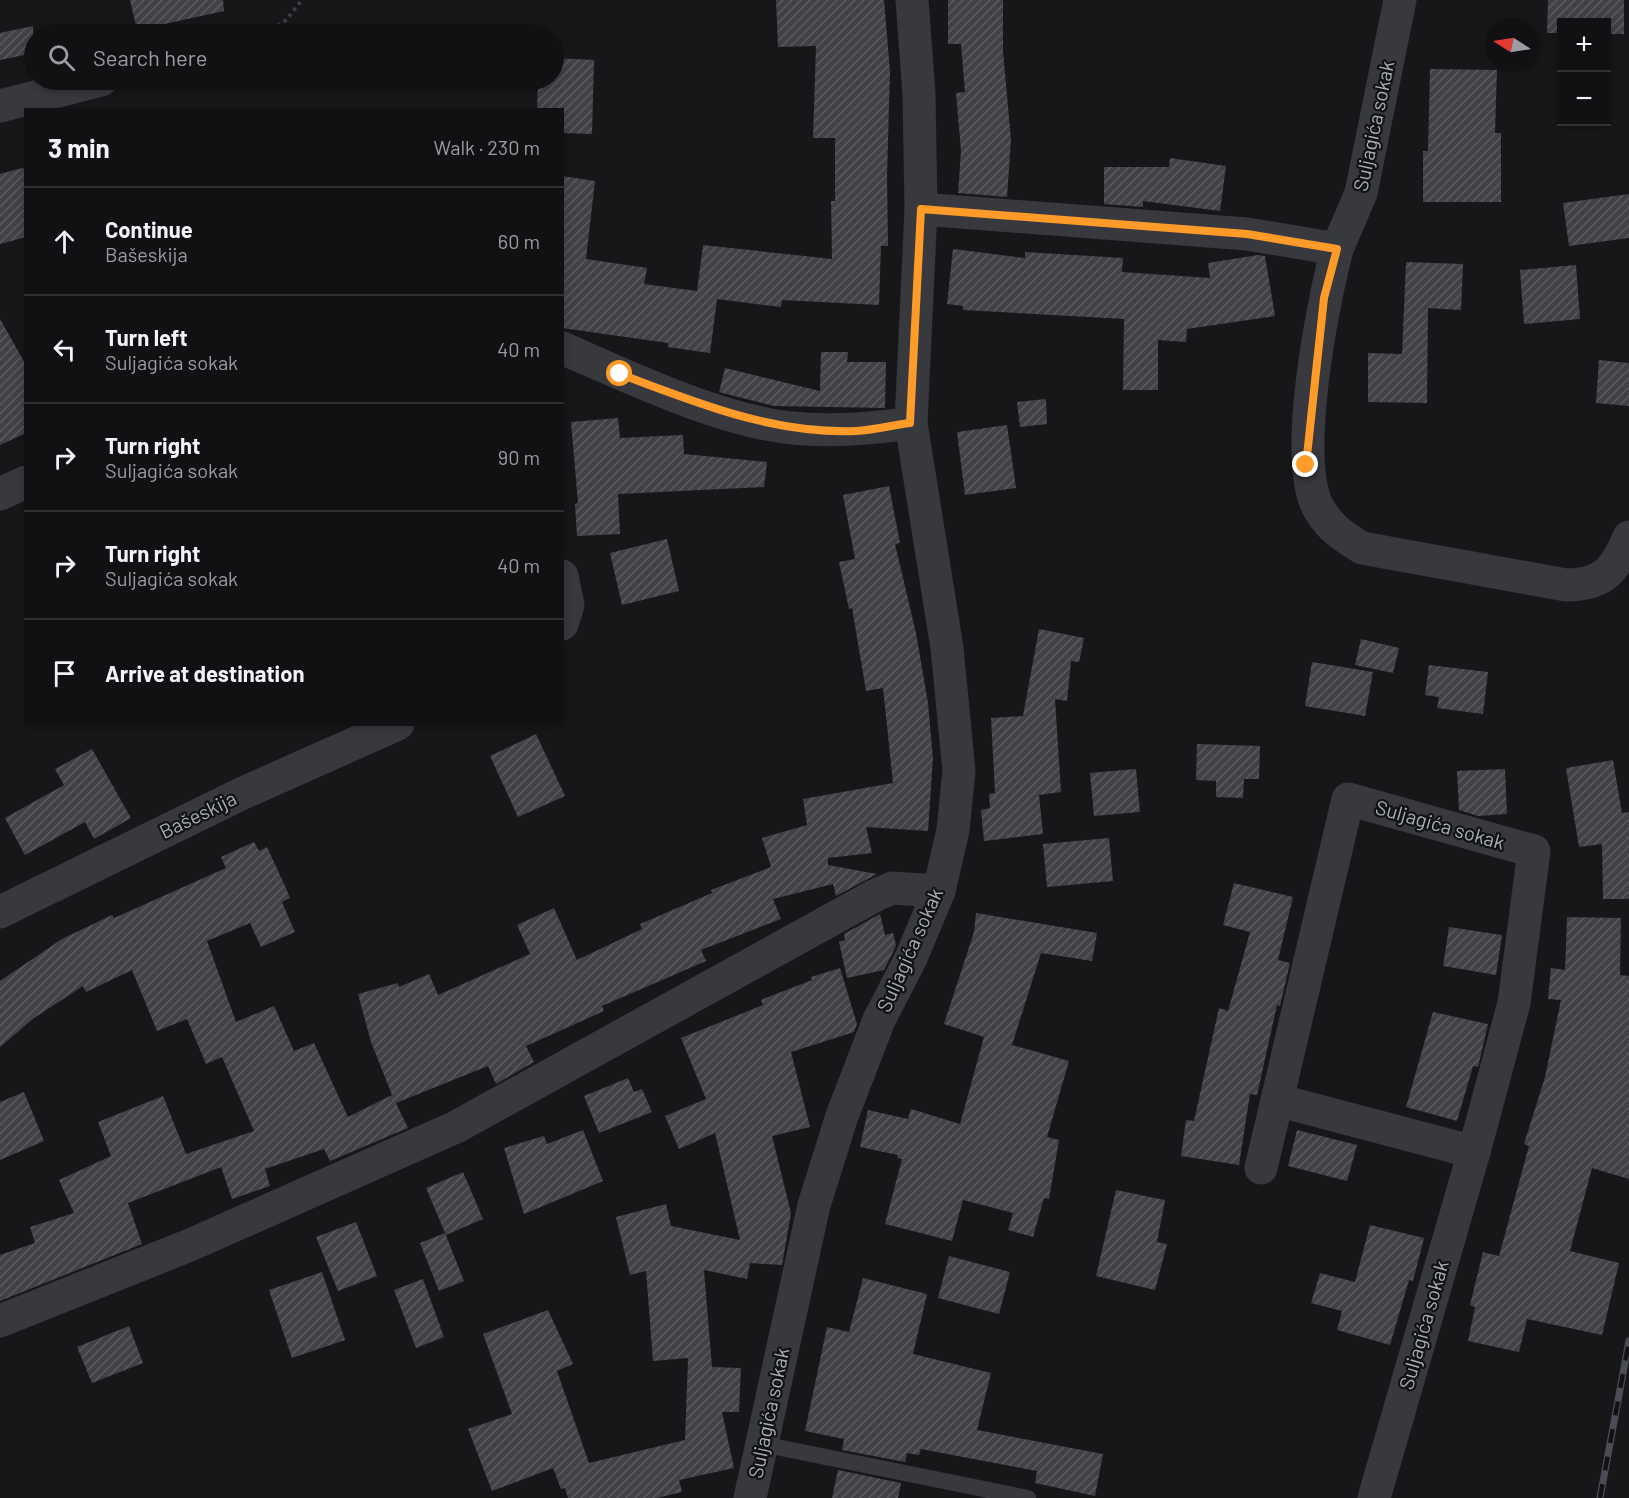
<!DOCTYPE html>
<html lang="en">
<head>
<meta charset="utf-8">
<style>
  :root { --surface:#111113; --page:#1e1f21; --text:#f1f3f6; --muted:#9c9da0; --line:#303133 }
  body { margin:0; font-family:Barlow,sans-serif; background:var(--page); color:var(--text) }
  .controls { position:absolute; right:18px; top:18px; display:grid; overflow:hidden; border-radius:0px; box-shadow:0 3px 9px #0003 }
  .controls button { width:54px; height:54px; display:grid; place-items:center; padding:0; border:0; border-bottom:2px solid var(--line); background:var(--surface); color:var(--text); font:30px sans-serif }
  .compass { position:absolute; left:1485px; top:18px; width:54px; height:54px; border-radius:50%; background:var(--surface); box-shadow:0 3px 9px #0003; rotate:282deg }
  .stop { position:absolute; width:18px; height:18px; margin:-14px; border:4px solid #ff9c29; border-radius:50%; background:#fff }
  .stop.end { background:#ff9c29; border-color:#fff; box-shadow:0 2px 6px #0008 }
  .list { margin:0; padding:0; list-style:none }
  h2 { display:flex; justify-content:space-between; align-items:center; height:78px; margin:0; padding:0 24px; font-size:26px }
  h2 small { font-size:20px; font-weight:400; color:var(--muted) }
  .list li { display:grid; grid-template-columns:39px 1fr auto; gap:18px; align-items:center; box-sizing:border-box; height:108px; padding:0 24px; border-top:2px solid var(--line) }
  .list b { display:block; font-size:22px; white-space:nowrap }
  .list p { margin:0; font-size:20px; white-space:nowrap; color:var(--muted) }
  .list em { font-size:20px; font-style:normal; color:var(--muted) }
  .icon { flex:none; width:33px; height:33px; fill:none; stroke:currentColor; stroke-width:2; stroke-linecap:round; stroke-linejoin:round }
  .map { position:relative; flex:none; width:1629px; height:1498px; overflow:hidden }
  .search { position:absolute; background:var(--surface); box-shadow:0 3px 9px #0003; left:24px; top:24px; width:540px; height:66px; display:flex; align-items:center; gap:15px; box-sizing:border-box; padding:0 21px; border-radius:33px; color:var(--muted); font-size:22px }
  .panel { position:absolute; background:var(--surface); box-shadow:0 3px 9px #0003; left:24px; top:108px; width:540px; height:618px; border-radius:0px }
  .map>svg:first-child { display:block }
</style>
</head>
<body>
<div class="map">
<svg width="1629" height="1498" viewBox="0 0 1629 1498">
  <defs>
    <pattern id="building-hatch" width="6" height="6" patternUnits="userSpaceOnUse" patternTransform="scale(1.5)"><rect width="6" height="6" fill="#414246"/><path d="M-1 1l2-2M0 6l6-6M5 7l2-2" fill="none" stroke="#5a5b5f"/></pattern>
  </defs>
  <rect width="100%" height="100%" fill="#171719"/>
  <g fill="url(#building-hatch)">
    <path d="M 130,0 L 223,0 L 224,11 L 137,30 Z"/>
    <path d="M 776,0 L 884,0 L 890,71 L 887,176 L 888,246 L 881,246 L 879,305 L 782,300 L 781,307 L 717,299 L 710,353 L 668,347 L 668,343 L 562,328 L 562,176 L 595,181 L 586,259 L 647,268 L 644,284 L 697,291 L 703,245 L 832,259 L 831,201 L 835,201 L 835,138 L 813,138 L 816,46 L 778,47 Z"/>
    <path d="M 948,0 L 1003,0 L 1003,51 L 1011,140 L 1007,197 L 958,193 L 961,151 L 956,93 L 965,92 L 961,44 L 948,44 Z"/>
    <path d="M 1548,0 L 1624,0 L 1624,34 L 1606,34 L 1606,22 L 1562,22 L 1562,33 L 1547,33 Z"/>
    <path d="M 33,26 L 34,53 L 0,60 L 0,33 Z"/>
    <path d="M 554,58 L 594,60 L 592,134 L 562,133 L 562,110 L 537,110 L 538,80 L 554,80 Z"/>
    <path d="M 1430,69 L 1497,70 L 1495,133 L 1501,133 L 1501,202 L 1423,202 L 1423,151 L 1428,151 Z"/>
    <path d="M 1170,158 L 1226,166 L 1220,211 L 1143,201 L 1143,207 L 1104,204 L 1104,167 L 1169,167 Z"/>
    <path d="M 26,167 L 26,237 L 0,244 L 0,174 Z"/>
    <path d="M 1629,194 L 1629,238 L 1569,246 L 1563,203 Z"/>
    <path d="M 953,249 L 1025,258 L 1025,252 L 1123,258 L 1122,272 L 1210,278 L 1208,263 L 1258,255 L 1265,256 L 1275,316 L 1187,329 L 1186,342 L 1158,340 L 1158,390 L 1123,390 L 1124,319 L 963,310 L 963,306 L 947,304 Z"/>
    <path d="M 1406,262 L 1463,264 L 1461,310 L 1428,308 L 1427,403 L 1368,402 L 1368,353 L 1402,354 Z"/>
    <path d="M 1576,265 L 1580,319 L 1524,324 L 1520,270 Z"/>
    <path d="M 0,319 L 26,365 L 26,433 L 0,445 Z"/>
    <path d="M 821,352 L 848,352 L 847,362 L 886,362 L 885,408 L 774,406 L 719,392 L 725,368 L 820,391 Z"/>
    <path d="M 1599,360 L 1629,363 L 1629,406 L 1596,403 Z"/>
    <path d="M 1046,399 L 1047,424 L 1020,427 L 1017,402 Z"/>
    <path d="M 618,418 L 620,438 L 683,435 L 684,454 L 767,462 L 764,487 L 618,494 L 620,534 L 577,536 L 575,504 L 578,503 L 571,422 Z"/>
    <path d="M 1007,425 L 1016,488 L 965,495 L 957,432 Z"/>
    <path d="M 889,486 L 900,543 L 895,544 L 916,633 L 928,703 L 933,758 L 928,831 L 866,827 L 872,853 L 828,858 L 828,865 L 877,874 L 836,896 L 833,884 L 773,899 L 781,919 L 701,950 L 706,961 L 602,1006 L 604,1011 L 526,1046 L 534,1062 L 496,1084 L 488,1066 L 396,1103 L 408,1128 L 330,1161 L 324,1149 L 265,1169 L 270,1186 L 232,1199 L 221,1167 L 128,1203 L 142,1244 L 0,1301 L 0,1255 L 35,1243 L 30,1227 L 74,1213 L 59,1180 L 111,1156 L 98,1122 L 163,1096 L 186,1154 L 254,1131 L 222,1057 L 206,1064 L 187,1019 L 157,1031 L 132,970 L 86,992 L 83,986 L 34,1018 L 0,1047 L 0,981 L 62,939 L 112,915 L 114,918 L 226,868 L 221,857 L 254,842 L 259,851 L 267,847 L 285,886 L 290,898 L 282,902 L 295,932 L 261,947 L 250,923 L 207,941 L 236,1022 L 274,1006 L 294,1051 L 314,1043 L 348,1117 L 392,1095 L 371,1042 L 358,994 L 398,983 L 399,987 L 429,974 L 438,995 L 530,954 L 517,925 L 554,908 L 577,960 L 642,929 L 640,924 L 712,893 L 711,890 L 771,867 L 762,838 L 807,825 L 803,799 L 893,783 L 883,688 L 866,691 L 852,608 L 849,609 L 839,562 L 855,559 L 843,495 Z"/>
    <path d="M 667,539 L 679,591 L 622,605 L 610,553 Z"/>
    <path d="M 1039,629 L 1084,638 L 1079,662 L 1071,661 L 1067,701 L 1055,699 L 1061,792 L 1039,795 L 1043,834 L 984,841 L 981,810 L 990,808 L 989,794 L 995,793 L 991,718 L 1023,716 Z"/>
    <path d="M 1361,639 L 1399,648 L 1393,673 L 1355,665 Z"/>
    <path d="M 1312,662 L 1373,672 L 1365,716 L 1305,706 Z"/>
    <path d="M 1429,665 L 1488,672 L 1483,714 L 1437,708 L 1439,697 L 1425,695 Z"/>
    <path d="M 536,734 L 565,796 L 518,817 L 490,756 Z"/>
    <path d="M 1197,744 L 1260,746 L 1259,779 L 1244,779 L 1243,798 L 1216,797 L 1216,781 L 1196,780 Z"/>
    <path d="M 92,749 L 131,818 L 94,839 L 85,822 L 25,855 L 5,818 L 64,785 L 55,769 Z"/>
    <path d="M 1613,760 L 1622,813 L 1629,812 L 1629,899 L 1603,899 L 1602,844 L 1579,847 L 1566,768 Z"/>
    <path d="M 1136,769 L 1140,812 L 1094,816 L 1090,773 Z"/>
    <path d="M 1505,769 L 1507,814 L 1478,816 L 1459,810 L 1457,771 Z"/>
    <path d="M 1109,838 L 1113,881 L 1047,887 L 1043,844 Z"/>
    <path d="M 1234,883 L 1293,897 L 1278,960 L 1290,963 L 1280,1006 L 1277,1005 L 1257,1095 L 1250,1094 L 1239,1165 L 1181,1156 L 1186,1120 L 1194,1121 L 1219,1008 L 1228,1011 L 1250,932 L 1223,925 Z"/>
    <path d="M 976,913 L 1097,933 L 1092,961 L 1041,953 L 1012,1045 L 1069,1061 L 1047,1137 L 1059,1140 L 1049,1199 L 1044,1198 L 1033,1237 L 1008,1230 L 1013,1213 L 963,1200 L 952,1241 L 885,1224 L 902,1159 L 897,1158 L 898,1155 L 860,1147 L 868,1110 L 908,1119 L 911,1109 L 960,1124 L 984,1037 L 944,1024 L 974,932 Z"/>
    <path d="M 880,914 L 885,935 L 893,933 L 896,945 L 894,950 L 884,970 L 847,978 L 839,942 L 845,940 L 844,934 Z"/>
    <path d="M 1567,917 L 1621,918 L 1620,975 L 1629,976 L 1629,1179 L 1592,1168 L 1570,1251 L 1619,1263 L 1602,1335 L 1527,1319 L 1519,1352 L 1468,1341 L 1475,1307 L 1470,1305 L 1483,1252 L 1499,1256 L 1529,1146 L 1524,1144 L 1545,1077 L 1561,1000 L 1548,999 L 1551,968 L 1565,970 Z"/>
    <path d="M 1449,927 L 1502,935 L 1496,975 L 1443,966 Z"/>
    <path d="M 840,968 L 857,1024 L 854,1032 L 791,1052 L 810,1127 L 772,1136 L 791,1213 L 782,1265 L 750,1263 L 747,1279 L 704,1270 L 712,1367 L 741,1368 L 739,1412 L 722,1412 L 734,1468 L 679,1480 L 682,1492 L 657,1498 L 568,1498 L 565,1488 L 561,1489 L 553,1468 L 492,1491 L 468,1429 L 512,1414 L 483,1334 L 548,1310 L 573,1364 L 557,1371 L 589,1463 L 685,1440 L 688,1358 L 653,1361 L 646,1271 L 630,1275 L 616,1217 L 666,1204 L 671,1226 L 740,1240 L 715,1133 L 679,1149 L 665,1116 L 706,1099 L 681,1038 L 763,1005 L 761,1000 L 812,980 L 811,977 Z"/>
    <path d="M 1433,1012 L 1488,1024 L 1478,1067 L 1473,1066 L 1457,1121 L 1406,1107 Z"/>
    <path d="M 628,1078 L 634,1092 L 642,1089 L 652,1112 L 599,1133 L 584,1096 Z"/>
    <path d="M 24,1092 L 44,1141 L 0,1160 L 0,1102 Z"/>
    <path d="M 583,1130 L 603,1181 L 524,1214 L 504,1148 L 544,1136 L 547,1144 Z"/>
    <path d="M 1297,1130 L 1357,1145 L 1347,1181 L 1288,1166 Z"/>
    <path d="M 463,1172 L 483,1219 L 446,1235 L 426,1188 Z"/>
    <path d="M 1116,1190 L 1165,1200 L 1157,1242 L 1167,1244 L 1155,1290 L 1096,1276 Z"/>
    <path d="M 356,1222 L 377,1276 L 338,1291 L 316,1237 Z"/>
    <path d="M 1370,1225 L 1424,1238 L 1413,1281 L 1409,1280 L 1390,1345 L 1337,1330 L 1342,1311 L 1311,1303 L 1320,1273 L 1355,1282 Z"/>
    <path d="M 445,1233 L 464,1281 L 439,1291 L 420,1243 Z"/>
    <path d="M 949,1256 L 1010,1272 L 999,1314 L 938,1298 Z"/>
    <path d="M 322,1272 L 345,1340 L 292,1358 L 269,1290 Z"/>
    <path d="M 863,1278 L 927,1294 L 913,1354 L 991,1373 L 977,1430 L 1103,1454 L 1095,1496 L 1035,1483 L 1037,1471 L 921,1449 L 919,1455 L 907,1453 L 905,1462 L 842,1450 L 844,1439 L 805,1431 L 827,1327 L 849,1332 Z"/>
    <path d="M 423,1279 L 444,1337 L 416,1348 L 394,1290 Z"/>
    <path d="M 129,1326 L 143,1363 L 92,1383 L 77,1347 Z"/>
    <path d="M 838,1470 L 901,1483 L 898,1498 L 832,1498 Z"/>
  </g>
  <g fill="none" stroke-linecap="round" stroke-linejoin="round">
    <path stroke="#3d4146" stroke-width="4" stroke-dasharray="3 4.5" stroke-linecap="butt" d="M 265,34 L 286,20 L 302,0"/>
    <path stroke="#37393f" stroke-width="16" d="M 762,1444 L 1028,1498"/>
    <g stroke="#37393f" stroke-width="33">
      <path d="M 0,106 L 101,80"/>
      <path d="M 921,209 L 1247,234 L 1337,249 L 1361,193 L 1400,0"/>
      <path d="M 1337,249 C 1323,303 1291,462 1319,509 C 1330,528 1344,537 1362,548 L 1566,585 C 1604,585 1615,570 1629,537"/>
      <path d="M 562,348 C 629,377 720,421 792,428 C 832,432 871,429 911,423"/>
      <path d="M 0,494 L 26,482"/>
      <path d="M 562,576 L 568,605 L 562,624"/>
      <path d="M 0,912 L 243,793 L 398,724"/>
      <path d="M 1277,1100 L 1474,1152 L 1374,1498"/>
      <path d="M 1261,1168 L 1348,799 L 1534,851 L 1514,1003 L 1474,1152"/>
      <path d="M 0,1321 L 190,1245 L 456,1127 L 876,895 L 892,888 L 939,891"/>
      <path d="M 750,1498 L 814,1205 L 842,1116 L 879,1020 L 911,958 L 939,891 L 953,830 L 959,771 L 947,648 L 911,423 L 921,209 L 919,94 L 912,0"/>
    </g>
    <g stroke="#4a4e54" stroke-width="7">
      <path id="rail" d="M 1600,1498 L 1629,1341"/>
    </g>
    <use href="#rail" stroke="#121214" stroke-width="4.5" stroke-dasharray="14" stroke-linecap="butt"/>
  </g>
  <g fill="none" stroke-linecap="round" stroke-linejoin="round">
    <path stroke="#ff9c29" stroke-width="8" d="M 620,374 C 697,403 772,434 856,431 C 874,430 893,425 910,423 L 921,209 L 1247,234 L 1337,249 L 1324,298 L 1306,465"/>
  </g>
  <g text-anchor="middle" stroke-width="4.5" stroke-linejoin="round" paint-order="stroke">
    <g font-size="20" fill="#a8b0ba" stroke="#121214">
      <text transform="translate(1374 126) rotate(-78)" y="7">Suljagića sokak</text>
      <text transform="translate(198 815) rotate(-26)" y="7">Bašeskija</text>
      <text transform="translate(1440 825) rotate(16)" y="7">Suljagića sokak</text>
      <text transform="translate(910 950) rotate(-66)" y="7">Suljagića sokak</text>
      <text transform="translate(1424 1325) rotate(-74)" y="7">Suljagića sokak</text>
      <text transform="translate(769 1413) rotate(-78)" y="7">Suljagića sokak</text>
    </g>
  </g>
</svg>
<div class="controls">
<button>+</button>
<button>−</button>
</div>
<svg class="compass" viewBox="-18 -18 36 36"><path d="M0-13l5 13h-10z" fill="#e53935"/><path d="M0 13l5-13h-10z" fill="#9c9da0"/></svg>
<div class="stop" style="left:620px;top:374px"></div>
<div class="stop end" style="left:1306px;top:465px"></div>
<div class="search"><svg class="icon" aria-label="search" viewBox="0 0 24 24"><circle cx="10" cy="10" r="6"/><path d="M15 15l6 6"/></svg>Search here</div>
<section class="panel">
<h2>3 min<small>Walk · 230 m</small></h2>
<ul class="list">
<li><svg class="icon" aria-label="ahead" viewBox="0 0 24 24"><path d="M12 20V5M6 11l6-6 6 6"/></svg><div><b>Continue</b><p>Bašeskija</p></div><em>60 m</em></li>
<li><svg class="icon" aria-label="left" viewBox="0 0 24 24"><path d="M17 20v-9H6M10 6l-5 5 5 5"/></svg><div><b>Turn left</b><p>Suljagića sokak</p></div><em>40 m</em></li>
<li><svg class="icon" aria-label="right" viewBox="0 0 24 24"><path d="M7 20v-9h11M14 6l5 5-5 5"/></svg><div><b>Turn right</b><p>Suljagića sokak</p></div><em>90 m</em></li>
<li><svg class="icon" aria-label="right" viewBox="0 0 24 24"><path d="M7 20v-9h11M14 6l5 5-5 5"/></svg><div><b>Turn right</b><p>Suljagića sokak</p></div><em>40 m</em></li>
<li><svg class="icon" aria-label="arrive" viewBox="0 0 24 24"><path d="M6 21V4h12l-3 4 3 4H6"/></svg><div><b>Arrive at destination</b></div></li>
</ul>
</section>
</div>
</body>
</html>
